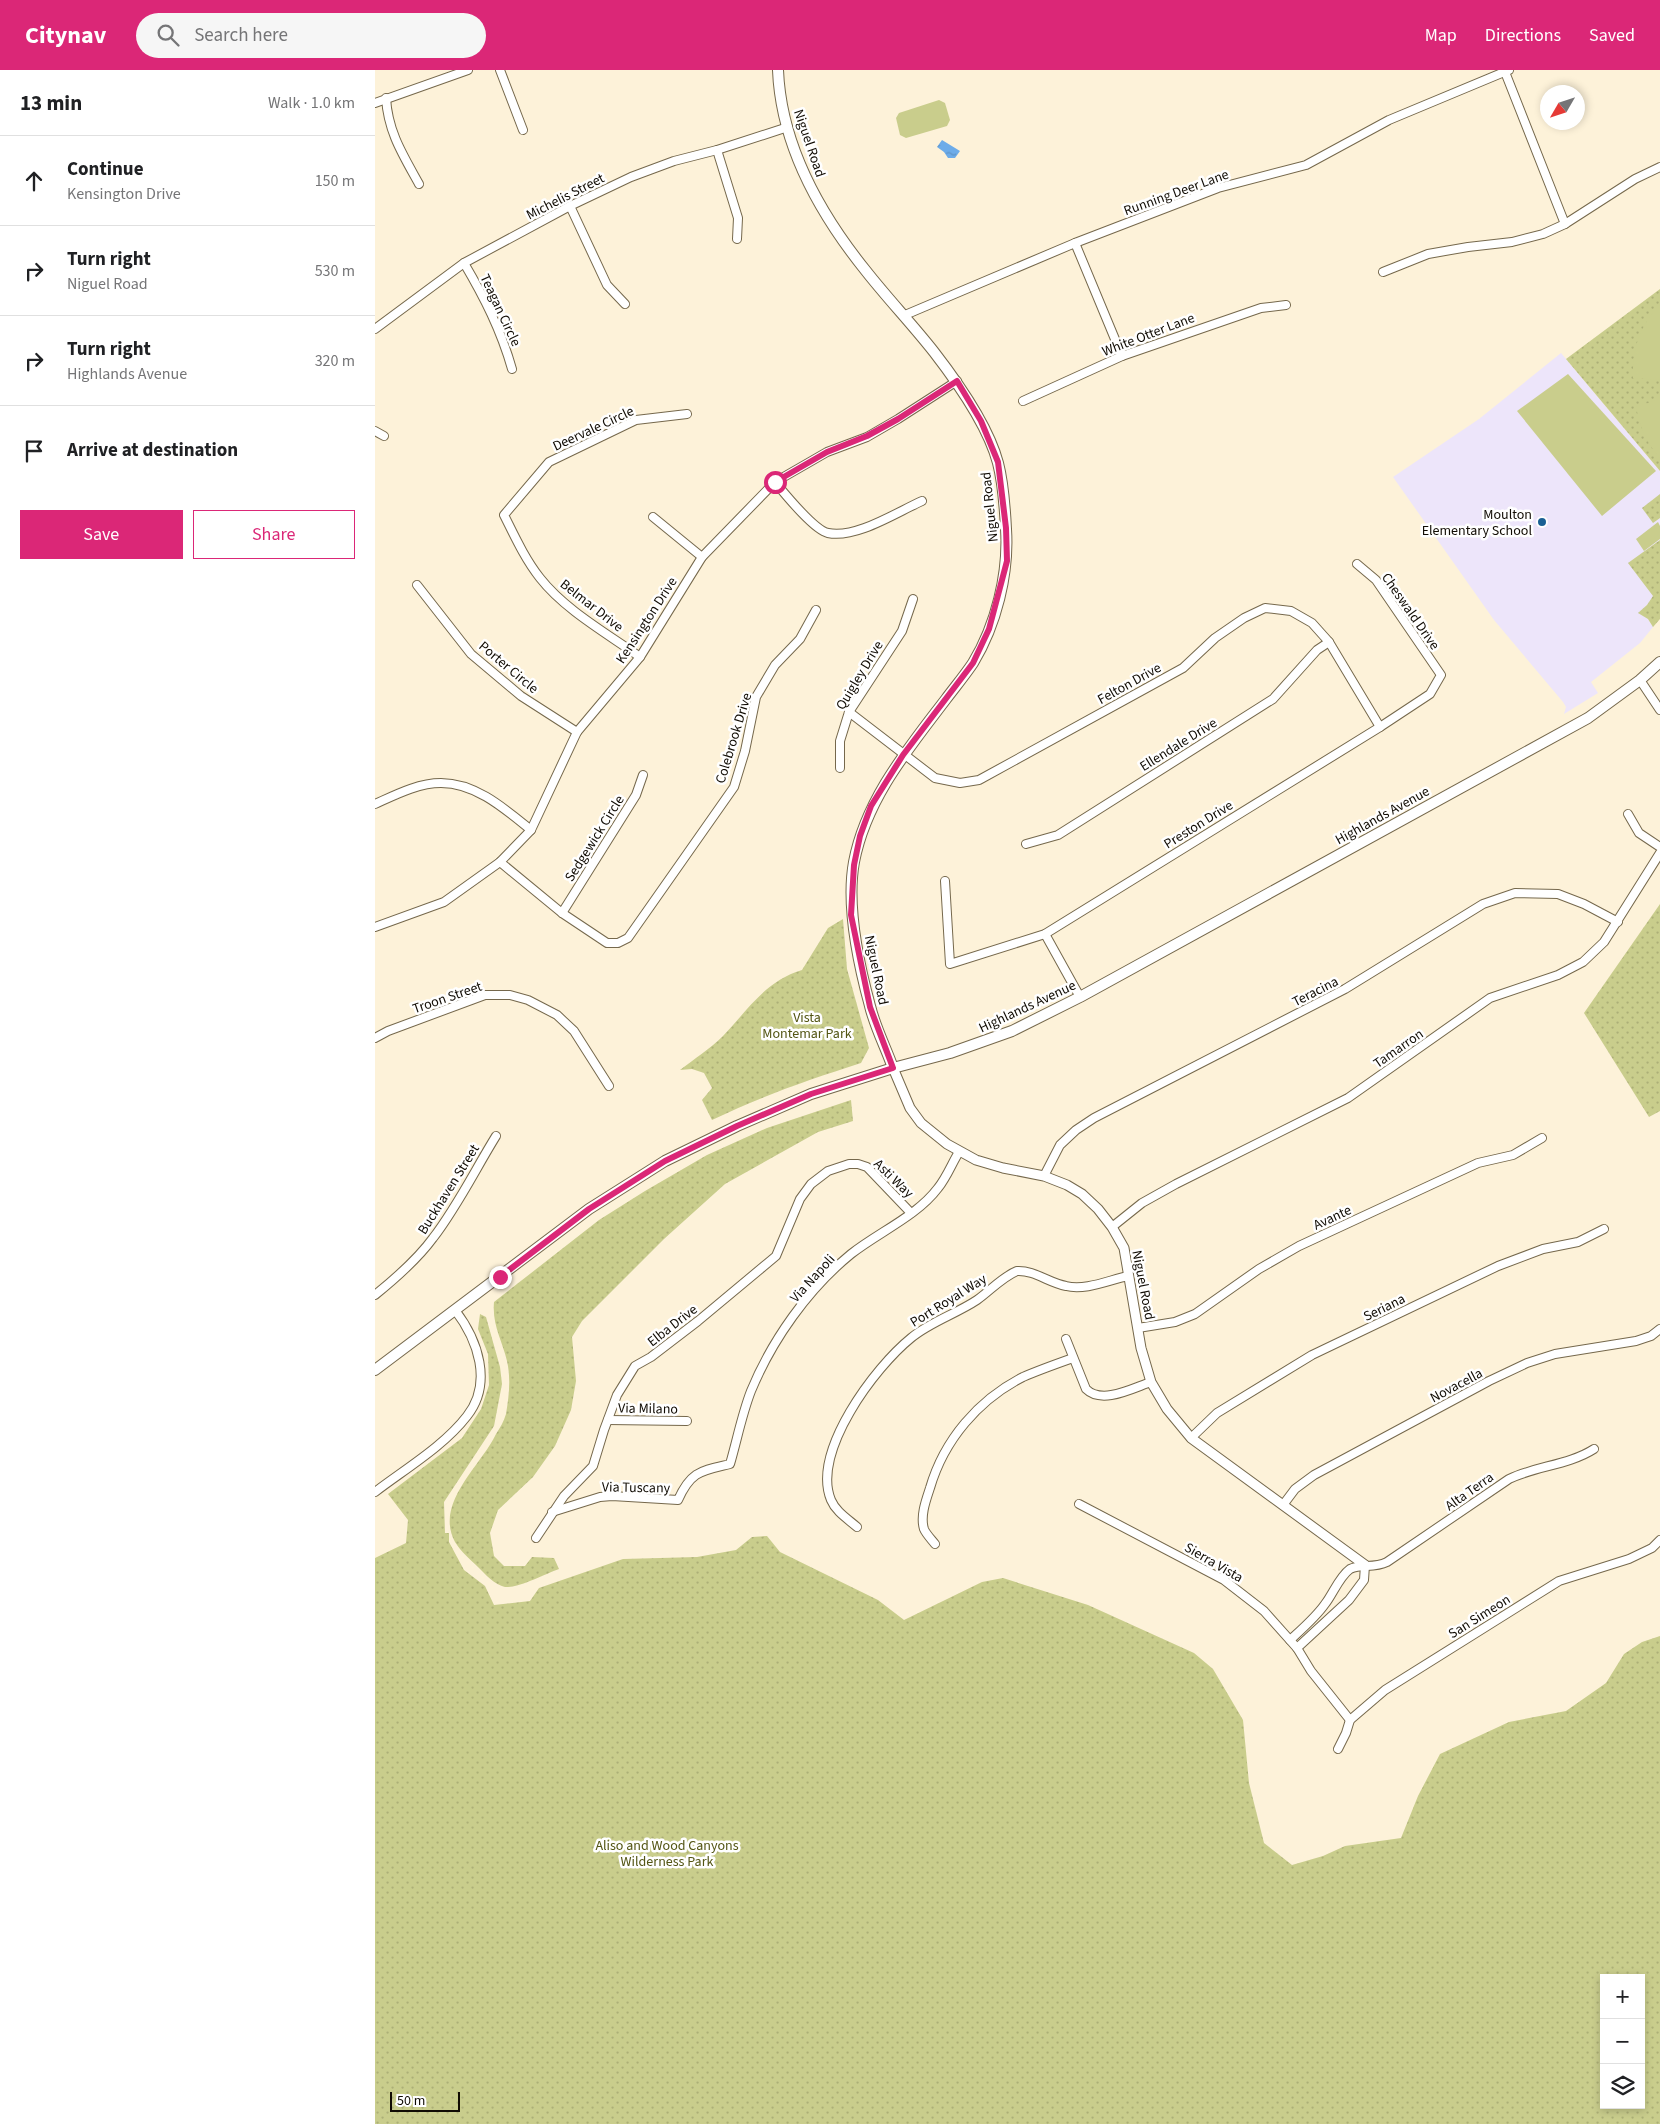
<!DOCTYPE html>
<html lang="en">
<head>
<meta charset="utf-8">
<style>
  :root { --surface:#fff; --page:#f6f6f6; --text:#202124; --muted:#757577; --line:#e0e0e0; --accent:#db2777 }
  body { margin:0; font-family:"Source Sans 3",sans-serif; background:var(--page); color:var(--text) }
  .controls { position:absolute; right:15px; bottom:15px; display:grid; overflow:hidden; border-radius:0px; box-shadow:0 2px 8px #0003 }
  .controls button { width:45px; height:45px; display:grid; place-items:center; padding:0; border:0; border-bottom:1px solid var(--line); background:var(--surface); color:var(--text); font:25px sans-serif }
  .compass { position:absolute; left:1165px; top:15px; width:45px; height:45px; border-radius:50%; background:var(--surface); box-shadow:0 2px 8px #0003; rotate:231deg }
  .scale { position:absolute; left:15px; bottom:12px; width:70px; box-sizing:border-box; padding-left:5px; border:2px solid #100b03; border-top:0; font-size:14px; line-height:18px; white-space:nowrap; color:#100b03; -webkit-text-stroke:4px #fff; paint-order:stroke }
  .stop { position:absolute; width:15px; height:15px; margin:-11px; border:4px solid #db2777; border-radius:50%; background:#fff }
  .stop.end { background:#db2777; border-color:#fff; box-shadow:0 1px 5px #0008 }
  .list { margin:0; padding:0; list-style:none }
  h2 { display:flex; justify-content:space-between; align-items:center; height:65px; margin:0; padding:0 20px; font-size:21px }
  h2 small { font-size:16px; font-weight:400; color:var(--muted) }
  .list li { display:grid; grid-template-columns:32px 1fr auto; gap:15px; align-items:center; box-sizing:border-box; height:90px; padding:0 20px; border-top:1px solid var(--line) }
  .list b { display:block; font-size:19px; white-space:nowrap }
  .list p { margin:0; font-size:16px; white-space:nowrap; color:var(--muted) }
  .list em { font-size:16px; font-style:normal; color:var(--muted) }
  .actions { display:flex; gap:10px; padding:15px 20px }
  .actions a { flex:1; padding:11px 0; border:1px solid var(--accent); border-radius:0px; text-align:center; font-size:18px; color:var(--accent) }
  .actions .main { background:var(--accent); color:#fff }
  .icon { flex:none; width:28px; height:28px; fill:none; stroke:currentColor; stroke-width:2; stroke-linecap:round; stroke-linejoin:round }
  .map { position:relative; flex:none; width:1285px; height:2054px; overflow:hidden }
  header { display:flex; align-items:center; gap:30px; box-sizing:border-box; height:70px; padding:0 25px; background:var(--accent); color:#fff }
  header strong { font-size:24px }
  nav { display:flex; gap:28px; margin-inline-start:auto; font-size:18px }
  .search { width:350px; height:45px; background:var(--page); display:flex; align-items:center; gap:12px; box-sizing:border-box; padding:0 18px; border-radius:28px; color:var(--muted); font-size:19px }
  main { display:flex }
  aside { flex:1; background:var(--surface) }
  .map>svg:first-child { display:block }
</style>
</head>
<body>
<header>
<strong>Citynav</strong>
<div class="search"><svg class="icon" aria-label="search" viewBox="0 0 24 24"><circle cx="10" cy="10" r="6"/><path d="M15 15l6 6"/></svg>Search here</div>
<nav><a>Map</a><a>Directions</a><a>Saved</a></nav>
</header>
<main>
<aside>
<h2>13 min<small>Walk · 1.0 km</small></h2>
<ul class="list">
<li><svg class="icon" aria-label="ahead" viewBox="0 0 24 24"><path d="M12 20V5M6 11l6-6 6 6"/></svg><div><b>Continue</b><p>Kensington Drive</p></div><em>150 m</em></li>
<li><svg class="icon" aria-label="right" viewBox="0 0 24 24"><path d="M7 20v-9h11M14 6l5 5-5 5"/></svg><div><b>Turn right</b><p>Niguel Road</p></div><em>530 m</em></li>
<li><svg class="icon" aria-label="right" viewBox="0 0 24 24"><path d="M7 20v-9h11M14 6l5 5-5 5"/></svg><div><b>Turn right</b><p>Highlands Avenue</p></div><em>320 m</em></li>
<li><svg class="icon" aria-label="arrive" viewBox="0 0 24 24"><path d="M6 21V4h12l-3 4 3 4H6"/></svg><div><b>Arrive at destination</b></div></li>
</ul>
<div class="actions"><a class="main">Save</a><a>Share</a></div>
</aside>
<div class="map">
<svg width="1285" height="2054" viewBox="0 0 1285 2054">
  <defs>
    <pattern id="green-dots" width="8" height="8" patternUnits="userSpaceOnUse" patternTransform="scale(1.25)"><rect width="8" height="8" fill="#c9cd8c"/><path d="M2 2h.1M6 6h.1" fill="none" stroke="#acaf77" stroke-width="1.8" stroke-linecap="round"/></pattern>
    <pattern id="water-ripples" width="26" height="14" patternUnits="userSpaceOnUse" patternTransform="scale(1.25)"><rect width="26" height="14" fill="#6dace9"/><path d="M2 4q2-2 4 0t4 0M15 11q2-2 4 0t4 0" fill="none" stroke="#5d93c6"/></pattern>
  </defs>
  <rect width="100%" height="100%" fill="#fdf2d9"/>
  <path fill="#ede5fa" d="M 1186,283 L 1285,401 L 1285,470 L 1254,493 L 1279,526 L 1272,535 L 1273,549 L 1278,557 L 1265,573 L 1216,612 L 1223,623 L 1189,644 L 1191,637 L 1188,632 L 1119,550 L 1018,407 L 1104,349 Z"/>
  <g fill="url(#green-dots)" fill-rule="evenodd">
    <path d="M 1285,219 L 1285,401 L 1191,289 Z"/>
    <path d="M 1285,424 L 1285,448 L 1278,453 L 1267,438 Z"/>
    <path d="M 1285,470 L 1285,549 L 1278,557 L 1273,549 L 1263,543 L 1272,535 L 1278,526 L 1253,493 Z"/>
    <path d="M 1285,834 L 1285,1041 L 1274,1047 L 1209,943 Z"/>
    <path d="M 468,849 L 472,899 L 494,978 L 486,993 C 433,1010 387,1026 337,1050 L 327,1030 L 337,1018 L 329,1003 L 317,999 L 305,1000 C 319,989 335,979 348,966 C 373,940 390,911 427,900 L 453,858 Z"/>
    <path d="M 476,1030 L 478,1051 L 443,1062 L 350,1114 L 289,1169 L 207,1251 L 197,1267 L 201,1311 L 196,1340 L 180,1376 L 158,1407 L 123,1440 L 115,1463 L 119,1486 L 129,1496 L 150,1496 L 157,1487 L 179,1488 L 184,1499 C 170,1504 144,1518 130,1517 C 120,1515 110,1504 103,1497 C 95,1489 86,1482 80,1472 C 59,1433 106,1396 121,1364 C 125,1358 129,1351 131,1344 C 134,1326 136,1309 132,1291 C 127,1270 117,1255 119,1232 L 224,1150 L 270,1121 L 332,1085 L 392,1058 Z"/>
    <path d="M 105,1244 L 111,1247 L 125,1297 L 127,1314 L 119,1356 L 69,1432 L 70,1463 L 74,1463 L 74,1472 L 89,1500 L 110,1516 L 119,1535 L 155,1531 L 164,1518 L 248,1489 L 322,1487 L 361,1480 L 377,1467 L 392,1466 L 405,1482 L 503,1530 L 529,1550 L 607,1512 L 628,1508 L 713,1535 L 819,1583 L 838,1599 L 868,1650 L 874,1713 L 889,1773 L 917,1795 L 948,1786 L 970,1776 L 1026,1768 L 1043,1726 L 1065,1684 L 1134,1652 L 1191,1641 L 1231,1613 L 1249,1584 L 1267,1572 L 1285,1566 L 1285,2054 L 0,2054 L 0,1488 L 31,1473 L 33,1450 L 13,1424 L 87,1368 L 106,1339 L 114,1315 L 113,1284 L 103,1259 ZM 1229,1908 L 1266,1908 L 1266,2035 L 1229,2035 Z"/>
  </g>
  <g fill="#c9cd8c">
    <path d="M 564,30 L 570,33 L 575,50 L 572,56 L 531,68 L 525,65 L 521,48 L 524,43 Z"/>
    <path d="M 1285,235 L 1285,310 L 1258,308 C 1257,280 1264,256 1285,235 Z"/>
    <path d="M 1193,304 L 1281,401 L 1227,446 L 1142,341 Z"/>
    <path d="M 1285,329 L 1285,388 C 1271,373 1265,357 1261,337 Z"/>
    <path d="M 1283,452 L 1285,456 L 1285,469 L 1269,481 L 1261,469 Z"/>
  </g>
  <path fill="url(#water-ripples)" d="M 567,70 L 585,81 L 580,88 L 573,88 L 569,82 L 562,77 Z"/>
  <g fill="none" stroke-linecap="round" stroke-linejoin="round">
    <g stroke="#75684c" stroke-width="10">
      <g id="minor">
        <path d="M 125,0 L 148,60"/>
        <path d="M 1130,2 L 1190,154"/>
        <path d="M 11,28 C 13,62 28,85 44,114"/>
        <path d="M 0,33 L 93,0"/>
        <path d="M 342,80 L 363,148 L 362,169"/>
        <path d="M 195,136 L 232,215 L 250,234"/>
        <path d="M 700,173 L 747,286"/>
        <path d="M 89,193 C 109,227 126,260 137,299"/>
        <path d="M 1008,202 L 1053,184 L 1093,177 L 1137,172 L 1168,164 L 1190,154 L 1260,109 L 1285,97"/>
        <path d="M 530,245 L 700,173 L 843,118 L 931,95 L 1014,50 L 1134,0"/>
        <path d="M 0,259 L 89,193 L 195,136 L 256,107 L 299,91 L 342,80 L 413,57"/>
        <path d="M 648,331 L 747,286 L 886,238 L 911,235"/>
        <path d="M 0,361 L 9,366"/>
        <path d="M 400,412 C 410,424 439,460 453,463 C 481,469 522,442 547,431"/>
        <path d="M 278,447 L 327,487"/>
        <path d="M 42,515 L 96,584 L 146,626 L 202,662"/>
        <path d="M 265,587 C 233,564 190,540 165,508 C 150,489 140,467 129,445 L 174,392 L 261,350 L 312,344"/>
        <path d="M 1265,610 L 1285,640"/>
        <path d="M 474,642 L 560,708 L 585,713 L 604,710 L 808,598 L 840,568 L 869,548 L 890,538 L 916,541 L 937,553 L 954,572 L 1005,657"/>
        <path d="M 465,698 L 465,671 L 474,642 L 527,561 L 538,529"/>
        <path d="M 0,734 C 20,725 43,713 66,713 C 101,713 130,739 156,760"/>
        <path d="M 1253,744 L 1264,763 L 1285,777"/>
        <path d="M 651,774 L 683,765 L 898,629 L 942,580 L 954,572"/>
        <path d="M 125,792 L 187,843 L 232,873 L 243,873 L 253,868 L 359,717 L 370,681 L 381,627 L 400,595 L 425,569 L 441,540"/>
        <path d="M 570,811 L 575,894 L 670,864 L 1005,657 L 1055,624 L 1066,605 L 1001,510 L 982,494"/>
        <path d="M 187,843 L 261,725 L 268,705"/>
        <path d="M 0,857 L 69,832 L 125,792 L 156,760 L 202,662 L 265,587 L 327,487 L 400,412 L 452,382 L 492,367 L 523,349 L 582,311"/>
        <path d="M 670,864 L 705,927"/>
        <path d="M 0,968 L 13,961 L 110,925 L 135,925 L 153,930 L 182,945 L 199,961 L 234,1016"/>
        <path d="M 669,1106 L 685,1075 L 701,1060 L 719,1048 L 970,919 L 1108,834 L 1140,823 L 1183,824 L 1209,834 L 1243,852"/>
        <path d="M 737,1157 L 767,1133 L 801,1114 L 973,1028 L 1115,928 L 1183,905 L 1208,892 L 1229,872 L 1285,783"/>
        <path d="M 0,1225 C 21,1208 42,1190 58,1168 C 82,1137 100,1100 121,1066"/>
        <path d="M 763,1258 L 800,1252 L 820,1244 L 884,1199 L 924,1176 L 1103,1093 L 1138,1085 L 1167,1068"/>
        <path d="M 691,1269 L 711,1319 C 727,1335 758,1318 776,1312"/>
        <path d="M 233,1350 L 312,1351"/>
        <path d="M 816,1368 L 842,1343 L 937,1285 L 1123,1196 L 1168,1179 L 1203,1172 L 1229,1159"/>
        <path d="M 0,1422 C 30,1399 69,1376 92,1346 C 118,1313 103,1270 80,1240"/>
        <path d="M 704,1434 L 849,1510 L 889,1541 L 922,1578 L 936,1601 L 975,1650"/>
        <path d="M 908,1435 L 920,1419 L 939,1405 L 1114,1311 L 1152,1293 L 1180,1284 L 1261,1271 L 1276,1266 L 1285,1259"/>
        <path d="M 177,1442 L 225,1427 L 237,1426 L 303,1430 C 316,1401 326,1401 355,1394 C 362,1370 367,1344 376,1321 C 397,1270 433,1219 476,1184 C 504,1162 542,1146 563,1118 C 572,1107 577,1093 584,1082"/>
        <path d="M 482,1457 C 473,1449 461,1442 456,1430 C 436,1382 500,1297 536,1268 C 555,1252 581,1244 602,1230 C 615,1221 627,1207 642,1201 C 659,1200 674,1213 691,1216 C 710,1221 734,1210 753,1206"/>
        <path d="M 161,1468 L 189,1426 L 218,1396 L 229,1360 L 242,1325 L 260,1296 L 276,1287 L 323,1251 L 401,1186 L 425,1129 L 436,1114 L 453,1101 L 474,1094 L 483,1094 L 492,1097 L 536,1143"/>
        <path d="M 560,1474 C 557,1470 551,1464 549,1459 C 545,1446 551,1430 555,1418 C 569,1370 603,1330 648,1307 C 664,1300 681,1294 698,1288"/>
        <path d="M 915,1570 C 927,1559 941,1547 950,1534 C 958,1524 964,1507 975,1499 C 986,1493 998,1499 1012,1492 L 1134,1409 C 1161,1396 1194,1395 1219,1379"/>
        <path d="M 922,1578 L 974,1530 L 989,1510 L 990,1495"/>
        <path d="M 963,1679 L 971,1663 L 975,1650 L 1010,1620 L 1184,1511 L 1254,1489 L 1277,1478 L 1285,1470"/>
      </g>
    </g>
    <g stroke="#75684c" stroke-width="11">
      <path id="tertiary" d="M 518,998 L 535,1038 L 546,1053 L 572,1074 L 601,1090 L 628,1098 L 669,1106 L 692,1115 L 707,1124 L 723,1139 L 737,1157 L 749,1178 L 766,1278 L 776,1312 L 792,1339 L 816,1368 L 990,1495"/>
    </g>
    <g stroke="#75684c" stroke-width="12">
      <g id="secondary">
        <path d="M 403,0 C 406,75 445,144 491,201 C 513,229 537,254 559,282 C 583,313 613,355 623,393 C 628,412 630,439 631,459 C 634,504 621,555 598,593 C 590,605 580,617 571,629 C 533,679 491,729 479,792 C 471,836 483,892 495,936 C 500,957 511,978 518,998"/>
        <path d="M 0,1300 L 214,1139 L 290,1091 L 362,1056 L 436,1024 L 518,998 L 575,983 L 637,961 L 705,927 L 1213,648 L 1265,610 L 1285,592"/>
      </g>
    </g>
    <use href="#minor" stroke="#fff" stroke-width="8"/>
    <use href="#tertiary" stroke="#fff" stroke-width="9"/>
    <use href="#secondary" stroke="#fff" stroke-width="10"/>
  </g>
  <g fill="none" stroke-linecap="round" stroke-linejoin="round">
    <path stroke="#db2777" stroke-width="6" d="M 125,1207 L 214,1139 L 290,1091 L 362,1056 L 436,1024 L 518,998 L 495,937 L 476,845 L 479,795 L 485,766 L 496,736 L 528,685 L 598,593 L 614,559 L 632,491 L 631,458 L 623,392 L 606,351 L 582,311 L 523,349 L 492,366 L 452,382 L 400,412"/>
  </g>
  <circle fill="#1a6094" stroke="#fff" stroke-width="2" cx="1167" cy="452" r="5"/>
  <g text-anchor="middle" stroke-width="5" stroke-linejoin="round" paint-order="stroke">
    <g font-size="14" fill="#100b03" stroke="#fff">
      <text transform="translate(435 73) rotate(71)" y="5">Niguel Road</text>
      <text transform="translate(801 122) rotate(-20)" y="5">Running Deer Lane</text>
      <text transform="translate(190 126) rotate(-27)" y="5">Michelis Street</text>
      <text transform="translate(126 240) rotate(65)" y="5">Teagan Circle</text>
      <text transform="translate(773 264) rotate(-21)" y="5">White Otter Lane</text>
      <text transform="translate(218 358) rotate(-25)" y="5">Deervale Circle</text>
      <text transform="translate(614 437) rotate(-96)" y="5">Niguel Road</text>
      <text transform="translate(217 535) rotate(38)" y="5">Belmar Drive</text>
      <text transform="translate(1036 541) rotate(55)" y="5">Cheswald Drive</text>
      <text transform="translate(271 550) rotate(-57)" y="5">Kensington Drive</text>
      <text transform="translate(134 597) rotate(40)" y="5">Porter Circle</text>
      <text transform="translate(484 605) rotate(-59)" y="5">Quigley Drive</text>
      <text transform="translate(754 613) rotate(-29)" y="5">Felton Drive</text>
      <text transform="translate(358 668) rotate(-73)" y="5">Colebrook Drive</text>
      <text transform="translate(803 674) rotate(-32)" y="5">Ellendale Drive</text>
      <text transform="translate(1007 745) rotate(-29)" y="5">Highlands Avenue</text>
      <text transform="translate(823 754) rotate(-32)" y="5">Preston Drive</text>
      <text transform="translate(219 768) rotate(-58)" y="5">Sedgewick Circle</text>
      <text transform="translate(502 900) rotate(78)" y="5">Niguel Road</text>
      <text transform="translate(940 921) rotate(-27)" y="5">Teracina</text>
      <text transform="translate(72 927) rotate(-19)" y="5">Troon Street</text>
      <text transform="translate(652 936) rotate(-25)" y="5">Highlands Avenue</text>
      <text transform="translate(1023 978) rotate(-35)" y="5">Tamarron</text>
      <text transform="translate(519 1108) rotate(44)" y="5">Asti Way</text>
      <text transform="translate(73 1119) rotate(-58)" y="5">Buckhaven Street</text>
      <text transform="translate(957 1147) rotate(-25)" y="5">Avante</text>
      <text transform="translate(437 1208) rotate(-48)" y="5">Via Napoli</text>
      <text transform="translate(769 1215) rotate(79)" y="5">Niguel Road</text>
      <text transform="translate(573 1230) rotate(-32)" y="5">Port Royal Way</text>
      <text transform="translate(1009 1237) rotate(-26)" y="5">Seriana</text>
      <text transform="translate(297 1255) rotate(-38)" y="5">Elba Drive</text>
      <text transform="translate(1081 1315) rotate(-28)" y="5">Novacella</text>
      <text transform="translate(273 1338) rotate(1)" y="5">Via Milano</text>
      <text transform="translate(261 1417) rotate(1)" y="5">Via Tuscany</text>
      <text transform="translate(1094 1421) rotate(-35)" y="5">Alta Terra</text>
      <text transform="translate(839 1492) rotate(30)" y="5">Sierra Vista</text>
      <text transform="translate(1104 1546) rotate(-32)" y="5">San Simeon</text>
    </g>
    <g font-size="14" fill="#100b03" stroke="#fff" text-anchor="end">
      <text x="1157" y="449">Moulton<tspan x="1157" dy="16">Elementary School</tspan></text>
    </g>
    <g font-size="14" fill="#535514" stroke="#fff">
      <text x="432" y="952">Vista<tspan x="432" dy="16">Montemar Park</tspan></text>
      <text x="292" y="1780">Aliso and Wood Canyons<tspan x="292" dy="16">Wilderness Park</tspan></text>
    </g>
  </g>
</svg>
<div class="controls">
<button>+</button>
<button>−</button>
<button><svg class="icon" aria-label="layers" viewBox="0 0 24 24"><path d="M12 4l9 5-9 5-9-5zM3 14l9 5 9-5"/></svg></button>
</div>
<svg class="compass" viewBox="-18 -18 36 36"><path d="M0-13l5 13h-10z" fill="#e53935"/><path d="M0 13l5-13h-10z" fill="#757577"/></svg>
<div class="scale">50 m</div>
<div class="stop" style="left:400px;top:412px"></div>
<div class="stop end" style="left:125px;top:1207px"></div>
</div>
</main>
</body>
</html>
